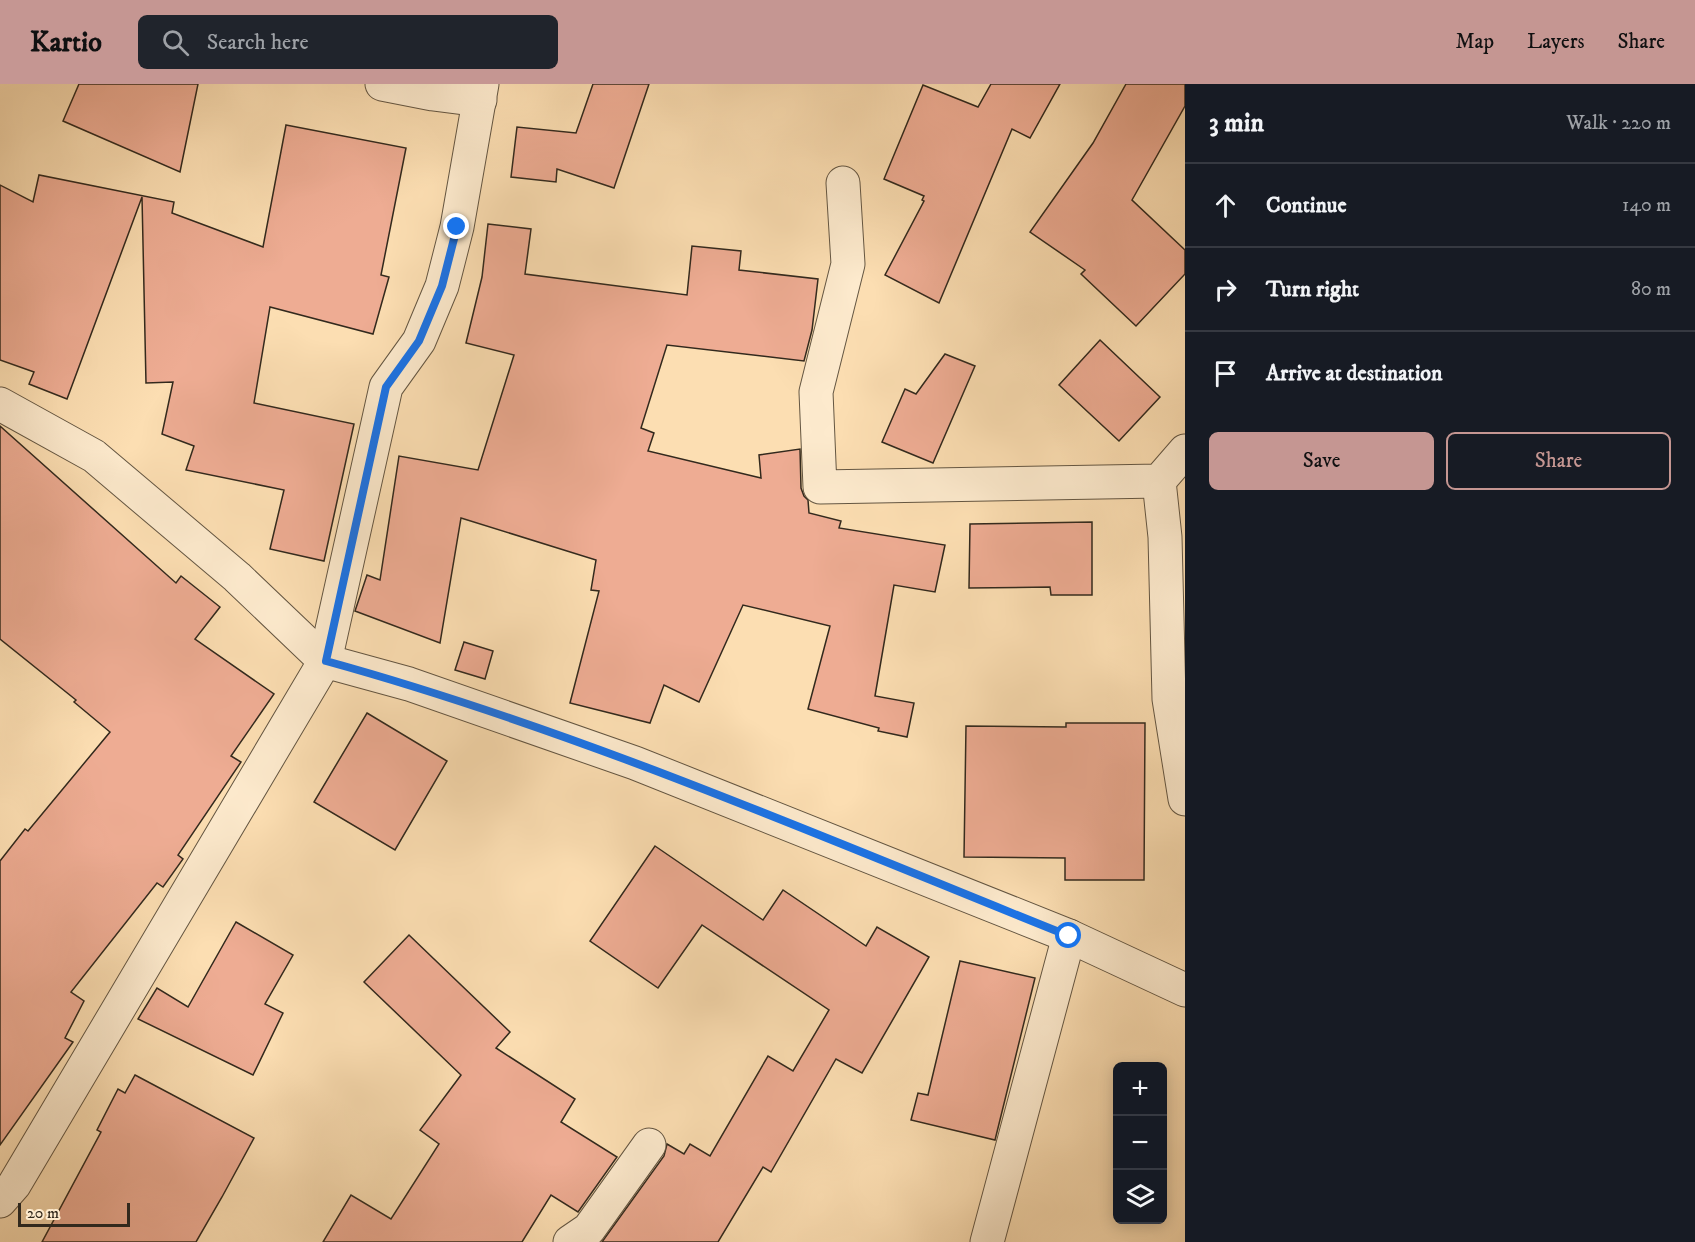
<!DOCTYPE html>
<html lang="en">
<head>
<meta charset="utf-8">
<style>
  :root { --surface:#171b24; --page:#20242c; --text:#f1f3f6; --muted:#9ea1a6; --line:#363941; --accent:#c59692 }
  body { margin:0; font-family:"IM FELL DW Pica",serif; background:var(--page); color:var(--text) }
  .controls { position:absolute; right:18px; bottom:18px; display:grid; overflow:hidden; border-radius:9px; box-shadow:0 3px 15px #0003 }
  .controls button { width:54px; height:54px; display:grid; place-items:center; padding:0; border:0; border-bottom:2px solid var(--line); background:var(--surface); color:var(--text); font:30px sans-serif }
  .scale { position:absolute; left:18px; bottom:15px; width:112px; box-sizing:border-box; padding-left:6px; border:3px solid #32291d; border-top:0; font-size:16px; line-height:21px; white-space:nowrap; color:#32291d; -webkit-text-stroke:4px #fdeacd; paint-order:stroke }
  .stop { position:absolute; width:18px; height:18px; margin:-14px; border:4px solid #1a73e8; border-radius:50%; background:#fff }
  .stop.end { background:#1a73e8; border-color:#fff; box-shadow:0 2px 6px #0008 }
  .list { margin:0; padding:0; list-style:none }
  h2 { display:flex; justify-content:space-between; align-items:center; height:78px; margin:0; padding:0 24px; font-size:26px }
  h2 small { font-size:20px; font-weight:400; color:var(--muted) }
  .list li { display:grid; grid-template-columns:39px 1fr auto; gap:18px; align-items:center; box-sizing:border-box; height:84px; padding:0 24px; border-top:2px solid var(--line) }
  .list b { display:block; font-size:22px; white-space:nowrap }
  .list em { font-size:20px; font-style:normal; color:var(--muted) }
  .actions { display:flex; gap:12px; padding:18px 24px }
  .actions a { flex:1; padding:14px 0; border:2px solid var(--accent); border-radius:9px; text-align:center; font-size:21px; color:var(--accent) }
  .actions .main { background:var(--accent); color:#111 }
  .icon { flex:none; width:33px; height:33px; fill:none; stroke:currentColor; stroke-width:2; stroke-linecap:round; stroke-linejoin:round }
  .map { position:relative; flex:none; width:1185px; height:1158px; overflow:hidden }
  header { display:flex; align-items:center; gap:36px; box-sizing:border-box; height:84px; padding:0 30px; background:var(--accent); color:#111 }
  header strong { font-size:28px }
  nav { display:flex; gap:33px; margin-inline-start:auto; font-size:21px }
  .search { width:420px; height:54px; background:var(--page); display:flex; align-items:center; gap:15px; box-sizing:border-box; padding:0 21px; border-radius:9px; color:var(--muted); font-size:22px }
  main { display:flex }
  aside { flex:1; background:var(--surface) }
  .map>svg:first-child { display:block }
</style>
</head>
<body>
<header>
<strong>Kartio</strong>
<div class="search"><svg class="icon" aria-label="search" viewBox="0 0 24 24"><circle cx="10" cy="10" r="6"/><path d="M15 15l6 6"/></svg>Search here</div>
<nav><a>Map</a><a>Layers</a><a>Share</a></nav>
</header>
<main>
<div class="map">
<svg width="1185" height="1158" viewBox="0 0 1185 1158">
  <rect width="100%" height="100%" fill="#fcdeb2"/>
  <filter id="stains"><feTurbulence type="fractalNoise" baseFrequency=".00333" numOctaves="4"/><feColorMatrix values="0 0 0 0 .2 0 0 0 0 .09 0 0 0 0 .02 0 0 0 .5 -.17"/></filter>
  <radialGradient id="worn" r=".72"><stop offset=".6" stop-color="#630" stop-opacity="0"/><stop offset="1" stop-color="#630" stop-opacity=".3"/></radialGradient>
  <g fill="#eeac93" stroke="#32291d" stroke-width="1.5">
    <path d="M 79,0 L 198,0 L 180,88 L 63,37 Z"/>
    <path d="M 593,0 L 649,0 L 614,104 L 557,85 L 556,98 L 511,93 L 517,43 L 576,49 Z"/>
    <path d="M 991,0 L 1060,0 L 1030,54 L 1012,45 L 939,219 L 885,191 L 924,117 L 922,116 L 924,112 L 884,95 L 923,1 L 978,23 Z"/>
    <path d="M 1126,0 L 1185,0 L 1185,22 L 1132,116 L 1185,166 L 1185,190 L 1136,242 L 1081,190 L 1085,186 L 1030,148 L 1093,59 Z"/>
    <path d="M 286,41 L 406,64 L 381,191 L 389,193 L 373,250 L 270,223 L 254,319 L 354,340 L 324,477 L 270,465 L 284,406 L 186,386 L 194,362 L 162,350 L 173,298 L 146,299 L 142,113 L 67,315 L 29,300 L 34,288 L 0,276 L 0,101 L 33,118 L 39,91 L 174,118 L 172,129 L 263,163 Z"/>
    <path d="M 488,140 L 531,145 L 525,190 L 687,211 L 692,162 L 741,167 L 739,186 L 818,195 L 812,246 L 804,277 L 667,261 L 641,344 L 654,349 L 648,367 L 761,394 L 759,371 L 800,365 L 801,404 L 804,412 L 808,416 L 809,429 L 841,437 L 839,444 L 945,461 L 935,508 L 894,501 L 875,612 L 914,619 L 907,653 L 878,647 L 879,644 L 808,625 L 830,542 L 743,521 L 699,618 L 664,601 L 650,639 L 570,619 L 599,507 L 591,506 L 596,476 L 461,434 L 440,559 L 355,527 L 367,491 L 380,496 L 399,372 L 478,386 L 514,271 L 466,259 L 482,193 Z"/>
    <path d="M 1100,256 L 1160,313 L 1119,357 L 1059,301 Z"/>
    <path d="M 945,270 L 975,282 L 933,379 L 882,358 L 905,305 L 916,310 Z"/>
    <path d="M 0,342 L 176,499 L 181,492 L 220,523 L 195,555 L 274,610 L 231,672 L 241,678 L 178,771 L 183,775 L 163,803 L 157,799 L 71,908 L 84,917 L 65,954 L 73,958 L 0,1061 L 0,777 L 25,745 L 28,747 L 110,648 L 74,618 L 76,616 L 0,555 Z"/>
    <path d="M 1092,438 L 1092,511 L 1051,511 L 1050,503 L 969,504 L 970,440 Z"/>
    <path d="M 464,558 L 493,567 L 485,595 L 455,586 Z"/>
    <path d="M 367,629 L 447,677 L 395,766 L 314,718 Z"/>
    <path d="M 1066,639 L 1145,639 L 1144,796 L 1065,796 L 1065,774 L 964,773 L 966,642 L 1066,643 Z"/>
    <path d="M 655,762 L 763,836 L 783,806 L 866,862 L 877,843 L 929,873 L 862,989 L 836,975 L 771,1088 L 763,1083 L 718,1158 L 602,1158 L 664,1072 L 667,1060 L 684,1070 L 690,1060 L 710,1072 L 768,972 L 793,987 L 829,926 L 702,841 L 658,904 L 590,857 Z"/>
    <path d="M 236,838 L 293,871 L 265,920 L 283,929 L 253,991 L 138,935 L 157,904 L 188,923 Z"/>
    <path d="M 409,851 L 510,948 L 496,964 L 575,1015 L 561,1038 L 617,1073 L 578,1128 L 551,1111 L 522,1158 L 323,1158 L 351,1111 L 391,1135 L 439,1060 L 420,1046 L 461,991 L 364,898 Z"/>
    <path d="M 960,877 L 1035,894 L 995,1056 L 911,1036 L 918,1009 L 928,1011 Z"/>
    <path d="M 135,991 L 254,1054 L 222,1113 L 196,1158 L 42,1158 L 101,1048 L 97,1046 L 118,1005 L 125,1009 Z"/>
  </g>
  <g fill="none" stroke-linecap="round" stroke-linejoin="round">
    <g stroke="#645642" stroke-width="35">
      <g id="minor">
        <path d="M 382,0 L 433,10 L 480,16"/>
        <path d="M 843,99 L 848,180 L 816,308 L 820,403 L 1159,397 L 1185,367"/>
        <path d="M 0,320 L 94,372 L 237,493 L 325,577 L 409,600 L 635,679 L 1069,852 L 1185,906"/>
        <path d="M 1159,397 L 1165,453 L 1169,615 L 1185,715"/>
        <path d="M 0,1117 L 14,1101 L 325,577 L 386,303 L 419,257 L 442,202 L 457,143 L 482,0"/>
        <path d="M 570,1158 L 589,1145 L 649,1061"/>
        <path d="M 987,1158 L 1069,852"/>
      </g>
    </g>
    <use href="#minor" stroke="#fdeacd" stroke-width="33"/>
  </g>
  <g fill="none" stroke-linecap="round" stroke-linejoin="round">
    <path stroke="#1a73e8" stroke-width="8" d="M 457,143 L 442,202 L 419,257 L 386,303 L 326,577 C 580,647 824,754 1069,852"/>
  </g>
  <rect width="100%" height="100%" filter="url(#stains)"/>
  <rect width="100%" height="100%" fill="url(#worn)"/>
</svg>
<div class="controls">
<button>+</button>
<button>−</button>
<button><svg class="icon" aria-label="layers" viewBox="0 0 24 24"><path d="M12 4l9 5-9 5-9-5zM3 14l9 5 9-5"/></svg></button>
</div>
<div class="scale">20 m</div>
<div class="stop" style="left:1069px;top:852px"></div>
<div class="stop end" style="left:457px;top:143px"></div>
</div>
<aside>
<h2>3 min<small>Walk · 220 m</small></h2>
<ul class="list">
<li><svg class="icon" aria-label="ahead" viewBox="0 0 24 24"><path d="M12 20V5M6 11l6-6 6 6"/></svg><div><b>Continue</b></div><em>140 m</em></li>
<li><svg class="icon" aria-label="right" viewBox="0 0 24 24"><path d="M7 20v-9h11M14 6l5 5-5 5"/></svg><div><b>Turn right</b></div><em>80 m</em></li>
<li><svg class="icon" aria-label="arrive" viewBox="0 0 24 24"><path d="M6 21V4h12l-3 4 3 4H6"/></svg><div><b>Arrive at destination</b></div></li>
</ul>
<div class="actions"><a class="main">Save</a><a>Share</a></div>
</aside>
</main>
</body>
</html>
